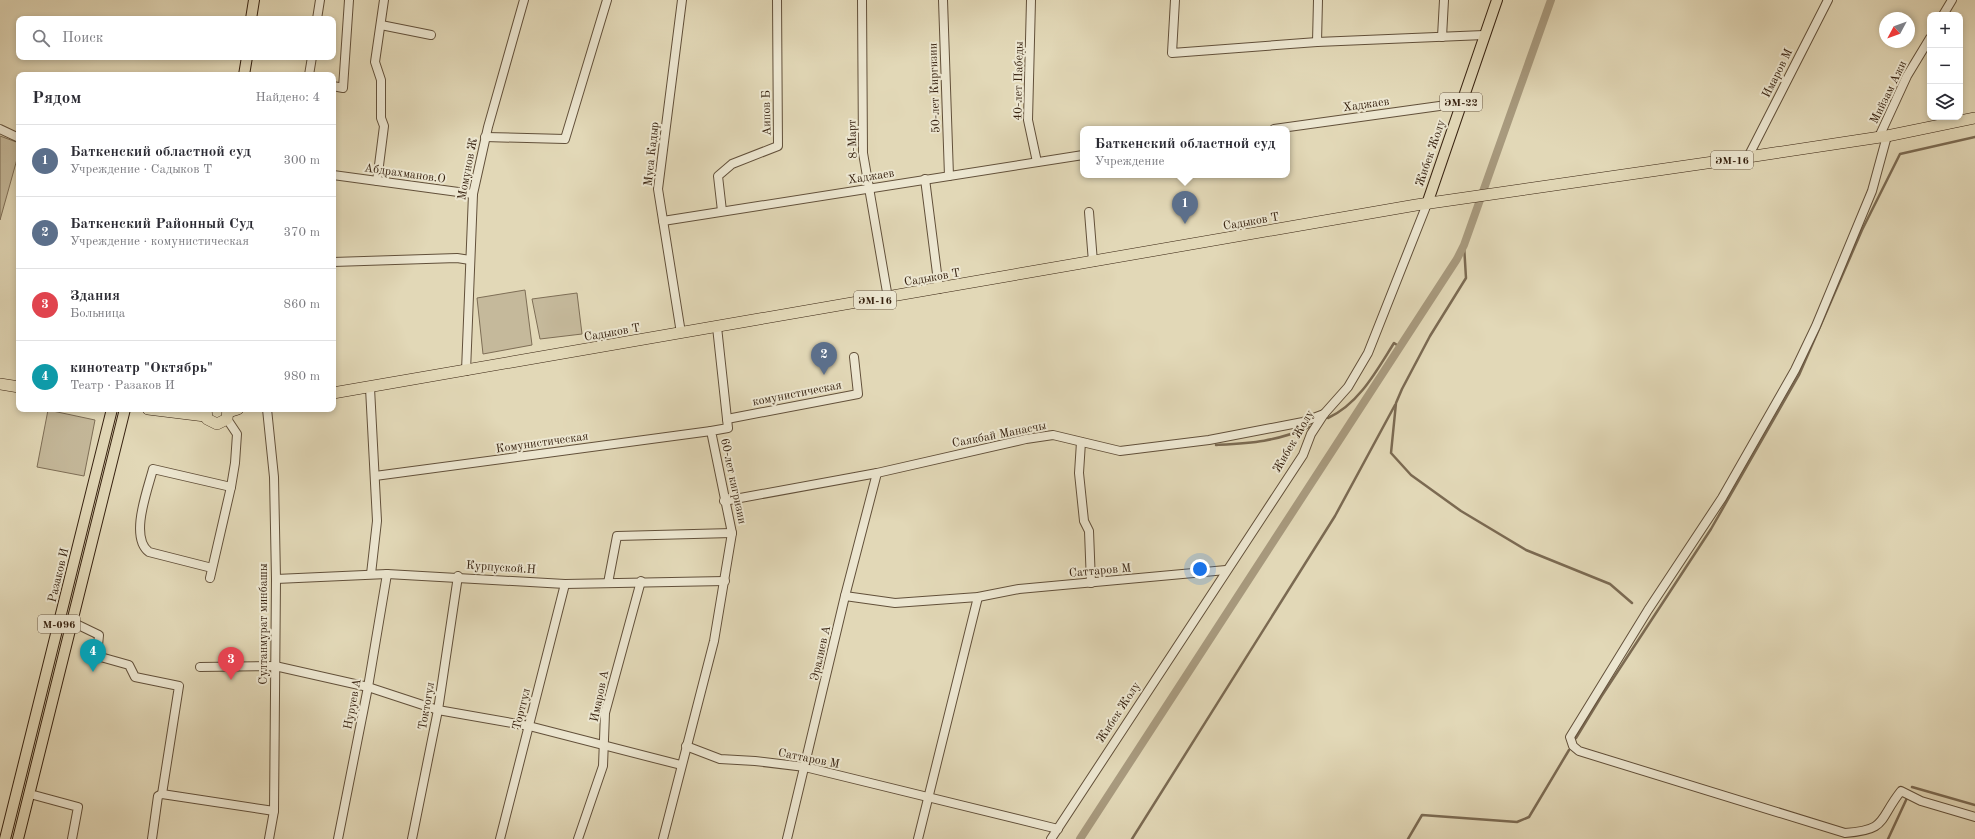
<!DOCTYPE html>
<html lang="ru">
<head>
<meta charset="utf-8">
<style>
  :root { --surface:#fff; --page:#f2f2f3; --text:#2b2b33; --muted:#7c7c81; --line:#e1e1e2; --accent:#db2777 }
  body { margin:0; font-family:"Old Standard TT",serif; background:var(--page); color:var(--text) }
  .controls { position:absolute; right:12px; top:12px; display:grid; overflow:hidden; border-radius:8px; box-shadow:0 2px 6px #0003 }
  .controls button { width:36px; height:36px; display:grid; place-items:center; padding:0; border:0; border-bottom:1px solid var(--line); background:var(--surface); color:var(--text); font:20px sans-serif }
  .compass { position:absolute; left:1879px; top:12px; width:36px; height:36px; border-radius:50%; background:var(--surface); box-shadow:0 2px 6px #0003; rotate:229deg }
  .you { position:absolute; left:1200px; top:569px; width:14px; height:14px; margin:-10px; border:3px solid #fff; border-radius:50%; background:#1a73e8; box-shadow:0 0 0 6px #1a73e833 }
  .badge { display:grid; place-items:center; width:26px; height:26px; border-radius:50%; background:var(--accent); color:#fff; font-size:13px; font-weight:700 }
  .pin { position:absolute; translate:-50% -33px; filter:drop-shadow(0 1px 2px #0008) }
  .pin::after { content:''; position:absolute; top:21px; width:14px; height:12px; background:inherit; clip-path:polygon(0 0,100% 0,50% 100%) }
  .popup { position:absolute; left:1080px; top:126px; width:210px; height:52px; box-sizing:border-box; display:grid; place-content:center; border-radius:8px; background:var(--surface); filter:drop-shadow(0 1px 3px #0005); font-size:13px; white-space:nowrap; color:var(--muted) }
  .popup b { font-size:15px; color:var(--text) }
  .popup::after { content:''; position:absolute; left:50%; top:100%; margin-left:-8px; border:8px solid transparent; border-top-color:var(--surface) }
  .list { margin:0; padding:0; list-style:none }
  h2 { display:flex; justify-content:space-between; align-items:center; height:52px; margin:0; padding:0 16px; font-size:17px }
  h2 small { font-size:13px; font-weight:400; color:var(--muted) }
  .list li { display:grid; grid-template-columns:26px 1fr auto; gap:12px; align-items:center; box-sizing:border-box; height:72px; padding:0 16px; border-top:1px solid var(--line) }
  .list b { display:block; font-size:15px; white-space:nowrap }
  .list p { margin:0; font-size:13px; white-space:nowrap; color:var(--muted) }
  .list em { font-size:13px; font-style:normal; color:var(--muted) }
  .icon { flex:none; width:22px; height:22px; fill:none; stroke:currentColor; stroke-width:2; stroke-linecap:round; stroke-linejoin:round }
  .map { position:relative; flex:none; width:1975px; height:839px; overflow:hidden }
  .search { position:absolute; background:var(--surface); box-shadow:0 2px 6px #0003; left:16px; top:16px; width:320px; height:44px; display:flex; align-items:center; gap:10px; box-sizing:border-box; padding:0 14px; border-radius:8px; color:var(--muted); font-size:15px }
  .panel { position:absolute; background:var(--surface); box-shadow:0 2px 6px #0003; left:16px; top:72px; width:320px; height:340px; border-radius:8px }
  .map>svg:first-child { display:block }
</style>
</head>
<body>
<div class="map">
<svg width="1975" height="839" viewBox="0 0 1975 839">
  <rect width="100%" height="100%" fill="#e2d8b7"/>
  <filter id="stains"><feTurbulence type="fractalNoise" baseFrequency=".005" numOctaves="4"/><feColorMatrix values="0 0 0 0 .2 0 0 0 0 .09 0 0 0 0 .02 0 0 0 .5 -.17"/></filter>
  <radialGradient id="worn" r=".72"><stop offset=".6" stop-color="#630" stop-opacity="0"/><stop offset="1" stop-color="#630" stop-opacity=".3"/></radialGradient>
  <g fill="#c5b99b" stroke="#7e6e56">
    <path d="M 0,136 L 19,143 L 19,152 L 0,220 Z"/>
    <path d="M 525,290 L 532,345 L 483,354 L 477,298 Z"/>
    <path d="M 577,293 L 582,334 L 540,339 L 532,299 Z"/>
    <path d="M 48,410 L 95,420 L 84,476 L 37,467 Z"/>
  </g>
  <g fill="none" stroke-linecap="round" stroke-linejoin="round">
    <g stroke="#7b6a52" stroke-width="2.5">
      <path d="M 1464,245 L 1466,278 L 1430,336 L 1402,389 L 1396,403 L 1391,453 L 1411,475 L 1461,511 L 1526,550 L 1610,584 L 1632,603"/>
      <path d="M 1328,418 C 1359,404 1377,370 1394,343 L 1400,347"/>
      <path d="M 1216,445 C 1251,443 1275,442 1309,427"/>
      <path d="M 1576,738 L 1601,697 L 1711,529 L 1799,375 L 1862,230 L 1900,154 L 1975,137"/>
      <path d="M 1912,787 L 1975,805"/>
      <path d="M 1132,839 L 1335,516 L 1395,405"/>
      <path d="M 1408,839 L 1422,815 L 1517,822 L 1529,817 L 1569,750"/>
      <path d="M 1888,839 L 1907,798"/>
    </g>
    <path stroke="#a89a7e" stroke-width="8" d="M 1080,839 L 1457,259 L 1464,245 L 1551,0"/>
    <g stroke="#62503a" stroke-width="10">
      <g id="minor">
        <path d="M 862,0 L 863,153 L 888,298"/>
        <path d="M 943,0 L 949,176"/>
        <path d="M 1031,0 L 1028,120 L 1037,162"/>
        <path d="M 1175,0 L 1172,53 L 1317,42 L 1484,35"/>
        <path d="M 1943,15 L 1952,0"/>
        <path d="M 317,19 L 320,0"/>
        <path d="M 381,25 L 431,35"/>
        <path d="M 1442,37 L 1444,0"/>
        <path d="M 1317,42 L 1318,0"/>
        <path d="M 309,75 L 312,57"/>
        <path d="M 333,86 L 343,88 L 349,0"/>
        <path d="M 0,129 L 19,138"/>
        <path d="M 1274,129 L 1461,103"/>
        <path d="M 1887,136 L 1872,191 L 1816,326 L 1795,370 L 1722,498 L 1648,610 L 1570,737 L 1573,746 L 1579,751 L 1845,833 C 1888,830 1878,820 1901,791 L 1921,801 L 1975,817"/>
        <path d="M 485,137 L 565,139 L 607,0"/>
        <path d="M 1879,137 L 1907,76 L 1930,38"/>
        <path d="M 1748,157 L 1828,0"/>
        <path d="M 333,175 L 473,194"/>
        <path d="M 925,179 L 939,289"/>
        <path d="M 377,181 L 384,126 L 381,118 L 381,80 L 375,62 L 384,0"/>
        <path d="M 722,211 L 718,176 L 732,164 L 778,146 L 777,0"/>
        <path d="M 1089,212 L 1093,262"/>
        <path d="M 663,221 L 1083,155"/>
        <path d="M 333,262 L 457,258 L 470,260"/>
        <path d="M 681,333 L 658,189 L 682,0"/>
        <path d="M 466,371 L 473,194 L 488,127 L 524,0"/>
        <path d="M 370,388 L 377,521 L 371,574"/>
        <path d="M 267,409 L 274,477 L 276,579 L 274,811 L 269,839"/>
        <path d="M 727,419 L 858,394 L 854,357"/>
        <path d="M 1081,442 L 1079,473 L 1084,521 L 1089,531 L 1091,583"/>
        <path d="M 375,476 L 711,431"/>
        <path d="M 724,501 L 877,473 L 1026,439 L 1053,435 L 1120,451 L 1209,440 L 1303,422 L 1324,414"/>
        <path d="M 212,568 L 149,552 C 129,537 148,489 153,469 L 231,487"/>
        <path d="M 210,578 L 231,487 L 235,463 L 237,434 L 227,419"/>
        <path d="M 276,579 L 387,574 L 565,584 L 725,581"/>
        <path d="M 608,583 L 617,536 L 732,533"/>
        <path d="M 845,596 L 895,603 L 978,597 L 1019,589 L 1226,570"/>
        <path d="M 72,622 L 99,635 L 97,656 L 129,665 L 135,677 L 179,686 L 162,794"/>
        <path d="M 200,667 L 275,666 L 368,687 L 438,710 L 529,726 L 681,765"/>
        <path d="M 686,746 L 720,759 L 755,761 L 805,767 L 1058,829"/>
        <path d="M 30,794 L 78,807 L 72,839"/>
        <path d="M 152,839 L 158,796 L 162,794 L 274,811"/>
        <path d="M 338,839 L 368,687 L 387,574"/>
        <path d="M 412,839 L 438,710 L 458,576"/>
        <path d="M 500,839 L 565,584"/>
        <path d="M 578,839 L 603,766 L 605,713 L 641,581"/>
        <path d="M 663,839 L 714,641 L 732,533 L 711,431 L 728,428 L 717,327"/>
        <path d="M 787,839 L 845,596 L 877,473"/>
        <path d="M 918,839 L 978,597"/>
        <path d="M 1051,839 L 1303,455 L 1311,434 L 1324,414 L 1348,387 L 1368,353 L 1427,204"/>
      </g>
    </g>
    <g stroke="#372210" stroke-width="12">
      <g id="major">
        <path d="M 251,19 L 254,0"/>
        <path d="M 244,75 L 247,57"/>
        <path d="M 1427,204 L 1497,0"/>
        <path d="M 5,839 L 112,409"/>
        <path d="M 18,839 L 125,409"/>
      </g>
    </g>
    <g stroke="#372210" stroke-width="12">
      <g id="highway">
        <path d="M 0,384 L 19,387"/>
        <path d="M 333,393 L 1416,205 L 1748,157 L 1887,136 L 1975,118"/>
        <path d="M 148,409 L 205,416"/>
        <path d="M 206,409 L 207,419 L 217,424 L 227,419 L 228,409"/>
        <path d="M 228,412 L 238,409"/>
      </g>
    </g>
    <use href="#minor" stroke="#ece6d0" stroke-width="8"/>
    <use href="#major" stroke="#e2d8b7" stroke-width="10"/>
    <use href="#highway" stroke="#e2d8b7" stroke-width="11"/>
  </g>
  <g text-anchor="middle" stroke-width="4" stroke-linejoin="round" paint-order="stroke">
    <g fill="#ece6d0" stroke="#6d5d4a" stroke-width="1">
      <rect x="1440" y="93" width="42" height="18" rx="3"/>
      <rect x="1711" y="151" width="42" height="18" rx="3"/>
      <rect x="854" y="291" width="42" height="18" rx="3"/>
      <rect x="38" y="615" width="42" height="18" rx="3"/>
    </g>
    <g font-size="11" font-weight="bold" fill="#372210">
      <text x="1461" y="106">ЭМ-22</text>
      <text x="1732" y="164">ЭМ-16</text>
      <text x="875" y="304">ЭМ-16</text>
      <text x="59" y="628">М-096</text>
    </g>
    <g font-size="12" fill="#372210" stroke="#ece6d0">
      <text transform="translate(1777 73) rotate(-63)" y="4">Имаров М</text>
      <text transform="translate(1018 81) rotate(-89)" y="4">40-лет Пабеды</text>
      <text transform="translate(934 88) rotate(-92)" y="4">50-лет Киргизии</text>
      <text transform="translate(1888 92) rotate(-64)" y="4">Мийзам Ажи</text>
      <text transform="translate(1366 104) rotate(-8)" y="4">Хаджаев</text>
      <text transform="translate(766 113) rotate(-91)" y="4">Аипов Б</text>
      <text transform="translate(852 139) rotate(-92)" y="4">8-Март</text>
      <text transform="translate(1430 153) rotate(-71)" y="4">Жибек Жолу</text>
      <text transform="translate(651 154) rotate(-84)" y="4">Муса Кадыр</text>
      <text transform="translate(467 169) rotate(-79)" y="4">Момунов Ж</text>
      <text transform="translate(405 173) rotate(8)" y="4">Абдрахманов.О</text>
      <text transform="translate(871 176) rotate(-9)" y="4">Хаджаев</text>
      <text transform="translate(1251 221) rotate(-10)" y="4">Садыков Т</text>
      <text transform="translate(932 277) rotate(-10)" y="4">Садыков Т</text>
      <text transform="translate(612 332) rotate(-10)" y="4">Садыков Т</text>
      <text transform="translate(797 393) rotate(-11)" y="4">комунистическая</text>
      <text transform="translate(999 434) rotate(-11)" y="4">Саякбай Манасчы</text>
      <text transform="translate(1293 441) rotate(-60)" y="4">Жибек Жолу</text>
      <text transform="translate(542 442) rotate(-8)" y="4">Комунистическая</text>
      <text transform="translate(734 481) rotate(78)" y="4">60-лет кигризии</text>
      <text transform="translate(501 567) rotate(4)" y="4">Курпуской.Н</text>
      <text transform="translate(1100 570) rotate(-5)" y="4">Саттаров М</text>
      <text transform="translate(58 575) rotate(-76)" y="4">Разаков И</text>
      <text transform="translate(263 624) rotate(-90)" y="4">Султанмурат минбашы</text>
      <text transform="translate(820 653) rotate(-77)" y="4">Эралиев А</text>
      <text transform="translate(599 696) rotate(-78)" y="4">Имаров А</text>
      <text transform="translate(352 704) rotate(-79)" y="4">Нуруев А</text>
      <text transform="translate(426 706) rotate(-80)" y="4">Токтогул</text>
      <text transform="translate(521 709) rotate(-76)" y="4">Тортгул</text>
      <text transform="translate(1118 712) rotate(-57)" y="4">Жибек Жолу</text>
      <text transform="translate(809 758) rotate(11)" y="4">Саттаров М</text>
    </g>
  </g>
  <rect width="100%" height="100%" filter="url(#stains)"/>
  <rect width="100%" height="100%" fill="url(#worn)"/>
</svg>
<div class="controls">
<button>+</button>
<button>−</button>
<button><svg class="icon" aria-label="layers" viewBox="0 0 24 24"><path d="M12 4l9 5-9 5-9-5zM3 14l9 5 9-5"/></svg></button>
</div>
<svg class="compass" viewBox="-18 -18 36 36"><path d="M0-13l5 13h-10z" fill="#e53935"/><path d="M0 13l5-13h-10z" fill="#7c7c81"/></svg>
<div class="you"></div>
<div class="pin badge" style="left:1185px;top:224px;background:#5c6f8a">1</div>
<div class="popup"><b>Баткенский областной суд</b>Учреждение</div>
<div class="pin badge" style="left:824px;top:375px;background:#5c6f8a">2</div>
<div class="pin badge" style="left:231px;top:680px;background:#e0444e">3</div>
<div class="pin badge" style="left:93px;top:672px;background:#0f9aa8">4</div>
<div class="search"><svg class="icon" aria-label="search" viewBox="0 0 24 24"><circle cx="10" cy="10" r="6"/><path d="M15 15l6 6"/></svg>Поиск</div>
<section class="panel">
<h2>Рядом<small>Найдено: 4</small></h2>
<ul class="list">
<li><span class="badge" style="background:#5c6f8a">1</span><div><b>Баткенский областной суд</b><p>Учреждение · Садыков Т</p></div><em>300 m</em></li>
<li><span class="badge" style="background:#5c6f8a">2</span><div><b>Баткенский Районный Суд</b><p>Учреждение · комунистическая</p></div><em>370 m</em></li>
<li><span class="badge" style="background:#e0444e">3</span><div><b>Здания</b><p>Больница</p></div><em>860 m</em></li>
<li><span class="badge" style="background:#0f9aa8">4</span><div><b>кинотеатр &quot;Октябрь&quot;</b><p>Театр · Разаков И</p></div><em>980 m</em></li>
</ul>
</section>
</div>
</body>
</html>
